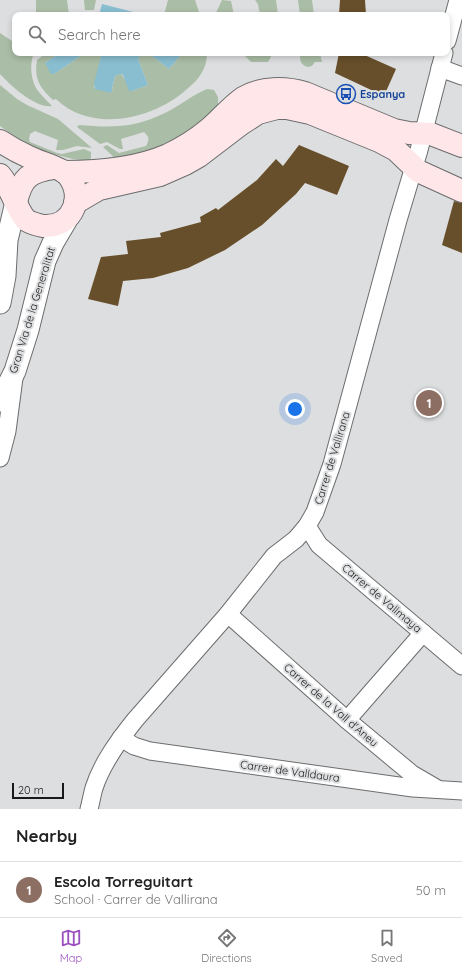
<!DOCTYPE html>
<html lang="en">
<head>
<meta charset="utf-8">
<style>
  :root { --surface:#fff; --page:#f6f6f6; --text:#222; --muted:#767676; --line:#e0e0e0; --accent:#9a4ebf }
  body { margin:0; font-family:Quicksand,sans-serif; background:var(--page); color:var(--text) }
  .scale { position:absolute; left:12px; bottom:10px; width:52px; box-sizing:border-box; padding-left:4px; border:2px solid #19191a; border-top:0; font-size:11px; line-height:14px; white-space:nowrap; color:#19191a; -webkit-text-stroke:3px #dddedf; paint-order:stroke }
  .you { position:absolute; left:295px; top:409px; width:14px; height:14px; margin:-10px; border:3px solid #fff; border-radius:50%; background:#1a73e8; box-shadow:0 0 0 6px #1a73e833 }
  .badge { display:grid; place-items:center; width:26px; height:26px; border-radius:50%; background:var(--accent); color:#fff; font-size:13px; font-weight:700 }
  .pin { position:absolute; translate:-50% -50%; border:2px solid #fff; box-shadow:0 1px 4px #0006 }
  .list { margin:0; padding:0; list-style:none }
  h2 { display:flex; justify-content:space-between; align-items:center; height:52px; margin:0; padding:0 16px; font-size:17px }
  h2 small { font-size:13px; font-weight:400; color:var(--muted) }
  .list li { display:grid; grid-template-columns:26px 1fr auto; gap:12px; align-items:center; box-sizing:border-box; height:56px; padding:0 16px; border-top:1px solid var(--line) }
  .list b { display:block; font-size:15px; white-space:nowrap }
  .list p { margin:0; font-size:13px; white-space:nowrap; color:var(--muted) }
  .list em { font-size:13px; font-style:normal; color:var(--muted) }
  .icon { flex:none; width:22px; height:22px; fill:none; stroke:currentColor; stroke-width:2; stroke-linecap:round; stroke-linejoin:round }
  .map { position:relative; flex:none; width:462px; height:809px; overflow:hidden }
  .search { position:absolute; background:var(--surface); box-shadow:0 2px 6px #0003; left:12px; right:12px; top:12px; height:44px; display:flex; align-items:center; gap:10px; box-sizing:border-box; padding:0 14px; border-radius:8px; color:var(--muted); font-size:15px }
  .sheet { height:108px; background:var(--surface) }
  nav { display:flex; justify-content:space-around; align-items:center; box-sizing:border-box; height:56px; border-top:1px solid var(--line); background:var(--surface); font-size:11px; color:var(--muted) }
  nav a { display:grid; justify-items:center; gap:2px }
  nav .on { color:var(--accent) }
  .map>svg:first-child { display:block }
</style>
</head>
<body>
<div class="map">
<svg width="462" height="809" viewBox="0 0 462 809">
  <rect width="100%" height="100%" fill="#dddedf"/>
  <g fill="#aabda6">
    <path d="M 36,0 L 67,0 L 69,15 L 36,15 Z"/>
    <path d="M 84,0 L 96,0 L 94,10 L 85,10 Z"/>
    <path d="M 168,0 L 195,0 L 200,15 L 164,15 Z"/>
    <path d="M 222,0 L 231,1 L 234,15 L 215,15 Z"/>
    <path d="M 255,0 L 276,0 L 278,15 L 260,15 L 258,4 Z"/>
    <path d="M 298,0 L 312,0 L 314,15 L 300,15 Z"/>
    <path d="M 0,33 L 15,43 L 15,53 L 34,53 C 29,64 31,82 38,91 C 42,96 47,101 52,106 C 36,109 10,85 0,74 Z"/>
    <path d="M 46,53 L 60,53 L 45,63 L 54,74 L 85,53 L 102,53 L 94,88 L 112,90 L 115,76 L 120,74 L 122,75 L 132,91 L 148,85 L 138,59 C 140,54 143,53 148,53 L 169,69 L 181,55 L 181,53 L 207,53 C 207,69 199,79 187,89 C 154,119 92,134 56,99 L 53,100 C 39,87 34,78 37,60 Z"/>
    <path d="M 245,53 L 273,53 L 268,62 L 251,62 L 245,56 Z"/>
    <path d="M 300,53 L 320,53 L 322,62 L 315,62 L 312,66 L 308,67 C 300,65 300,61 300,53 Z"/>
    <path d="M 0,85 L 17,99 L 27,105 L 58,119 L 92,148 L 77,146 L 63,150 L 56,150 L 58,140 L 35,131 L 30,134 L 29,139 L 30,142 L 57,153 L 62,154 L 84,149 L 91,152 L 91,158 L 89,160 L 85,161 C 53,156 25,146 0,126 Z"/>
    <path d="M 207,89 L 214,90 L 218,97 L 218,105 C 203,121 186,135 167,145 C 152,152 134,156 117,160 L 103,147 L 107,145 L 119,153 L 146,146 C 150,139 149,137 144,132 L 121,139 L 123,149 L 120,149 L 107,142 L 100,144 L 77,127 L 79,125 C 113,128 135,128 167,112 C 181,105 192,95 207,89 Z"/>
  </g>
  <g fill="#89bed0">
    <path d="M 102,4 L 145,15 L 99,15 Z"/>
    <path d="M 60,53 L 85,53 L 54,74 L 51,74 L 45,63 Z"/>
    <path d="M 102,53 L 144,53 L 140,56 L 138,59 L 148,85 L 132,91 L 129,91 L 123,75 L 120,74 L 115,76 L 111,93 L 95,89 L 94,83 Z"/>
    <path d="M 148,53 L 181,53 L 181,55 L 169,69 Z"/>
  </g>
  <g fill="#674f2b">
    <path d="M 340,0 L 365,0 L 366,15 L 339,15 Z"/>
    <path d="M 339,53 L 360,53 L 396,69 L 384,96 L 335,73 Z"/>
    <path d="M 299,145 L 349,166 L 337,195 L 305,183 L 296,194 L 262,225 L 225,250 L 188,268 L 153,278 L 123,281 L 118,306 L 88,299 L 101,257 L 128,254 L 126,241 L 161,237 L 160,233 L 201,222 L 200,217 L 216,208 L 218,210 L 257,180 L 276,159 L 283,166 Z"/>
    <path d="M 454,201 L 462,203 L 462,253 L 442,245 Z"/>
  </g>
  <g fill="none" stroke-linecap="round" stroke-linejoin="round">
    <g stroke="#6c6d6e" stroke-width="19">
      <g id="minor">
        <path d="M 447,41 L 458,0"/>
        <path d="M 440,68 L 462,76"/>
        <path d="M 0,458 L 7,431 L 14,378"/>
        <path d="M 307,526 L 319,545 L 462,666"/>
        <path d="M 228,614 L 347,720 L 412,774 L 436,788"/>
        <path d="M 347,720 L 423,633"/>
        <path d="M 121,738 L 134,746 L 150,751 L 413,788 L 462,791"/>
        <path d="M 89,809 C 91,802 92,795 94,788 C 102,763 119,740 135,720 L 228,614 L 274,556 L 296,539 L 307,526 L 315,512 L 332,464 L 398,220 L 419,150 L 444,53"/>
      </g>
    </g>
    <g stroke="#6c6d6e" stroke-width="23">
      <g id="tertiary">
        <path d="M 0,303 L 5,276 L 7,240 L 16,202"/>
        <path d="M 0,401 L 15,371 L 28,330 L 45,261 L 53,243 L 66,221"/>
      </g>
    </g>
    <g stroke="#6c6d6e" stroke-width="24">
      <g id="secondary">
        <path d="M 0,141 C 9,147 18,152 27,156 C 36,161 60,168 66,173 C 86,194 74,228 43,226 C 38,225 31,223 26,220 C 17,211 11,187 0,175"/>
        <path d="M 64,172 C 99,172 136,169 168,155 C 183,148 197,139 209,129 C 221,119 230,107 243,98 C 261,87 285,87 305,93 L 394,130 L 409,133 L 431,134 L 462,146"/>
        <path d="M 16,202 C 22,177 29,172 54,168"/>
        <path d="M 75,203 L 99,189 L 160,175 L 185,164 L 199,156 L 241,124 L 258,113 L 277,108 L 287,108 L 310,113 L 379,141 L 396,150 L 418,171 L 462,191"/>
      </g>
    </g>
    <use href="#minor" stroke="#fff" stroke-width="17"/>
    <use href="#tertiary" stroke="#fff" stroke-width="21"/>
    <use href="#secondary" stroke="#ffe7e9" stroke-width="22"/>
  </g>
  <defs>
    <g id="bus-ring" transform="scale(1)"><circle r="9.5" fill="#dddedf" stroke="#1a4fb4" stroke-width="1.5"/><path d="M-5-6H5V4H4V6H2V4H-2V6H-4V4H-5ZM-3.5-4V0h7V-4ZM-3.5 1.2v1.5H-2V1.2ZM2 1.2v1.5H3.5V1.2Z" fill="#1a4fb4"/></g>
  </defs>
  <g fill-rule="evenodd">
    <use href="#bus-ring" x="346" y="94"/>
  </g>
  <g text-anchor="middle" stroke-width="4" stroke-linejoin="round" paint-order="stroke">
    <g font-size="11" font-weight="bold" fill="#164399" stroke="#dddedf" text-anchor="start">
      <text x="360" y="98">Espanya</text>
    </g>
    <g font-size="11" fill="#19191a" stroke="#dddedf">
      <text transform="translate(32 310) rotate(-73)" y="4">Gran Via de la Generalitat</text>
      <text transform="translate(332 458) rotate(-73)" y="4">Carrer de Vallirana</text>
      <text transform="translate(382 598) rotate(40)" y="4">Carrer de Vallmaya</text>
      <text transform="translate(331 705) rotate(41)" y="4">Carrer de la Vall d'Aneu</text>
      <text transform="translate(290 771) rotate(8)" y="4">Carrer de Valldaura</text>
    </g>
  </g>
</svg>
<div class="scale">20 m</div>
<div class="you"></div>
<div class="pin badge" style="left:429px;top:403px;background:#8d6e63">1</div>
<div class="search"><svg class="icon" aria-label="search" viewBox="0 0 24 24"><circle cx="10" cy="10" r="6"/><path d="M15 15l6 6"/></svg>Search here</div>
</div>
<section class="sheet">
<h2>Nearby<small></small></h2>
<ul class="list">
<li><span class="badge" style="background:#8d6e63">1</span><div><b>Escola Torreguitart</b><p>School · Carrer de Vallirana</p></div><em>50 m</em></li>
</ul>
</section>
<nav>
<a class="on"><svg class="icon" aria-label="map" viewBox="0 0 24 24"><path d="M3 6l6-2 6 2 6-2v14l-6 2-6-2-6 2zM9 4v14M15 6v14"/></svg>Map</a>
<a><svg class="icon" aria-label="directions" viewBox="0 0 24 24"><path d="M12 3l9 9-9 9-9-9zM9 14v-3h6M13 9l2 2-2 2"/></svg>Directions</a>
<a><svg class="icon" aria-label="saved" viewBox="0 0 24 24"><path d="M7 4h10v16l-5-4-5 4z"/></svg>Saved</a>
</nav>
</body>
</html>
